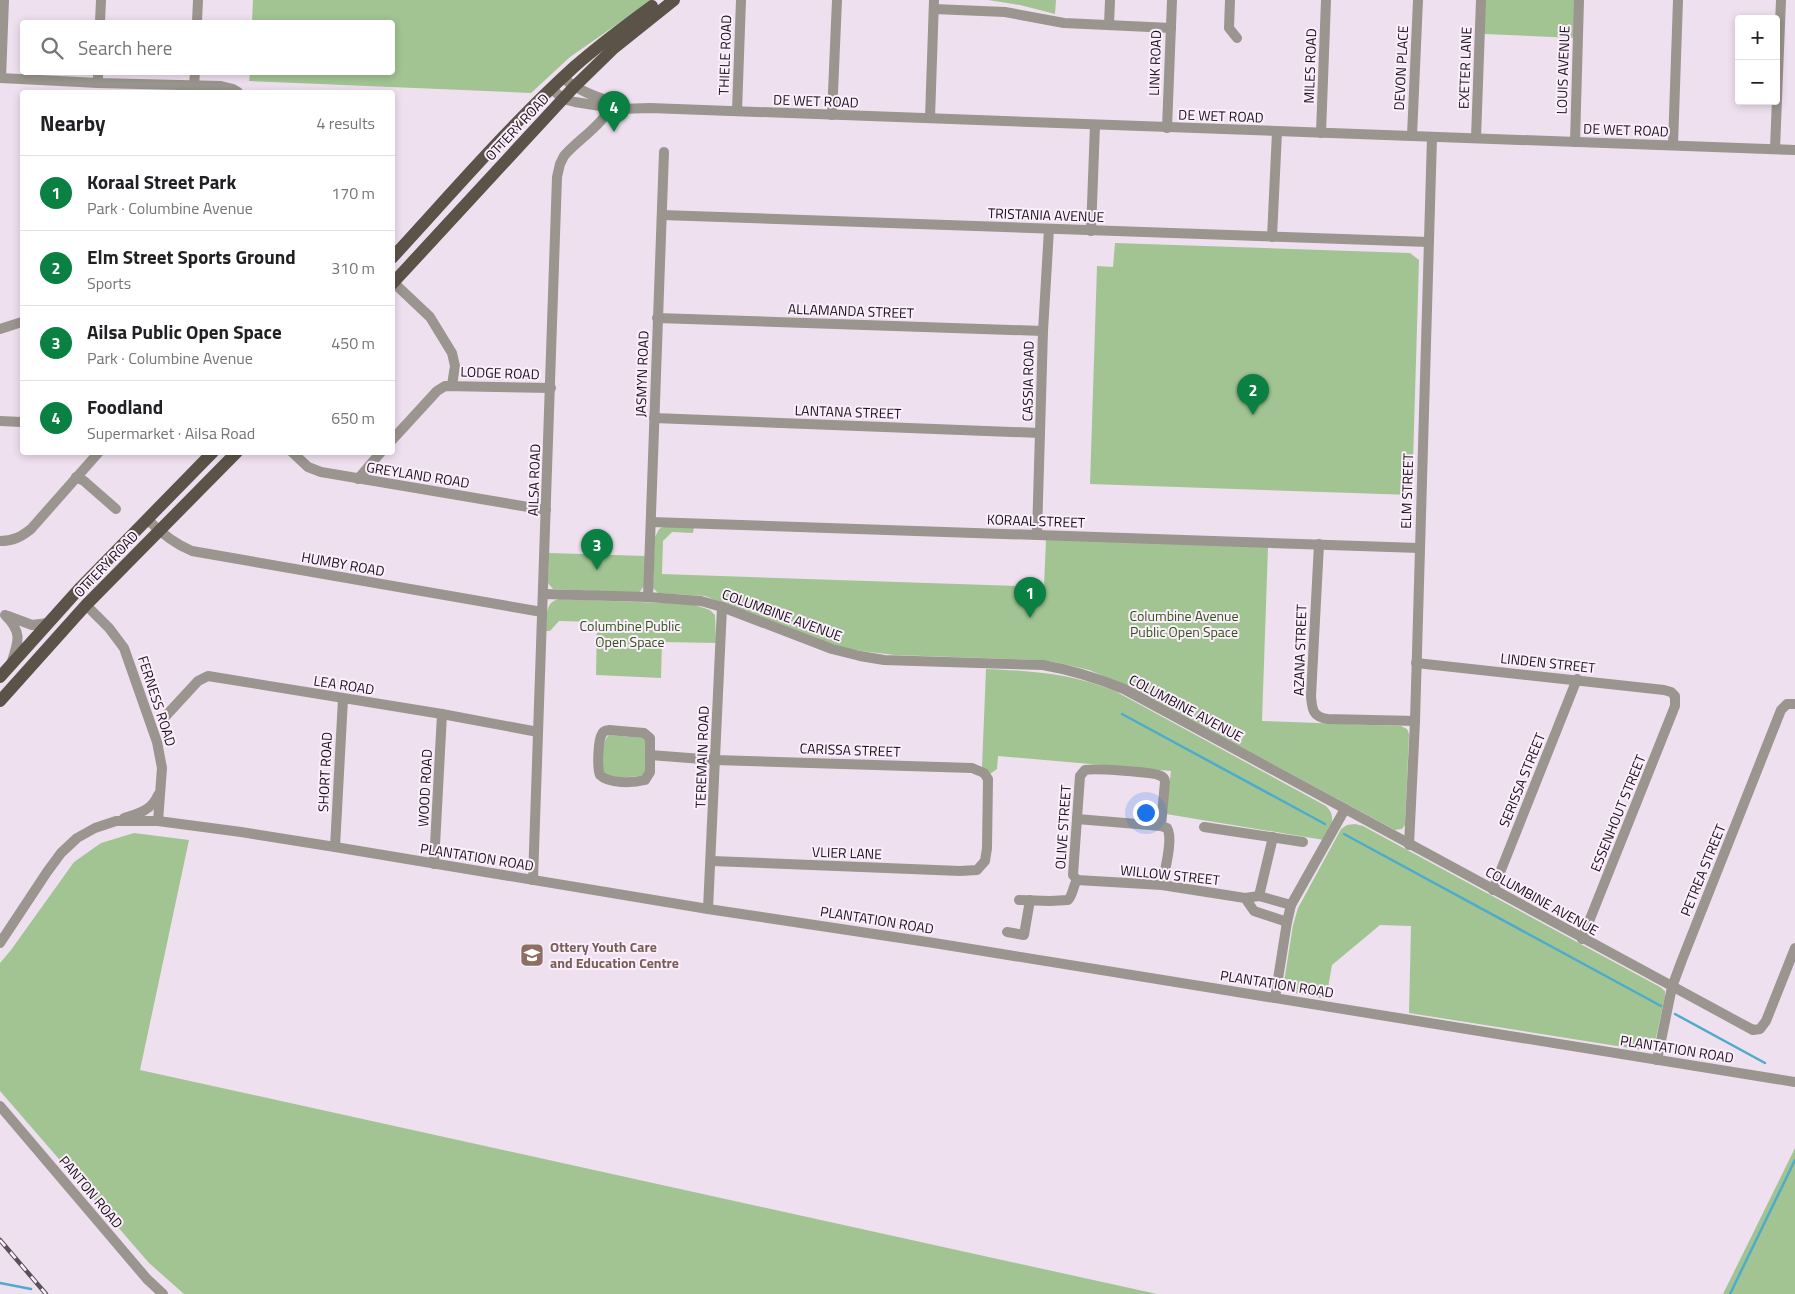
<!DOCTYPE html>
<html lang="en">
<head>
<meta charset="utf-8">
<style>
  :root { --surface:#fff; --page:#f2f2f2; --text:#202124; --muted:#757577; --line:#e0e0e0; --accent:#0b8043 }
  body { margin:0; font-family:"Titillium Web",sans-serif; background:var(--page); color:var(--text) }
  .controls { position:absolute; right:15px; top:15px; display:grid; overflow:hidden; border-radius:5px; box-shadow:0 2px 8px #0003 }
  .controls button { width:45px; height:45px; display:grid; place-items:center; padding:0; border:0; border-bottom:1px solid var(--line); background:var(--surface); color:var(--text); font:25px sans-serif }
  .you { position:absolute; left:1145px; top:812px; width:18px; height:18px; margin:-12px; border:4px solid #fff; border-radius:50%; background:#1a73e8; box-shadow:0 0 0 8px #1a73e833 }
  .badge { display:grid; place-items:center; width:32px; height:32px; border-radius:50%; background:var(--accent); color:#fff; font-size:16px; font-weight:700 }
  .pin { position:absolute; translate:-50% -41px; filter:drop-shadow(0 1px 2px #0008) }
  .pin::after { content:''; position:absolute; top:26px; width:18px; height:15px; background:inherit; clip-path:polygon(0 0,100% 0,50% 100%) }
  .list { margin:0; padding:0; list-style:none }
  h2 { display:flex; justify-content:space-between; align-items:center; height:65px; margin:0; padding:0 20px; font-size:21px }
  h2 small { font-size:16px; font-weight:400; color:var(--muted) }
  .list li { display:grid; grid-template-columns:32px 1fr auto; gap:15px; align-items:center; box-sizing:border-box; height:75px; padding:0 20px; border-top:1px solid var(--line) }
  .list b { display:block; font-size:19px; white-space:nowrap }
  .list p { margin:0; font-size:16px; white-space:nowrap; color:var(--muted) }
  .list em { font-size:16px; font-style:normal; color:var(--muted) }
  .icon { flex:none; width:28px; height:28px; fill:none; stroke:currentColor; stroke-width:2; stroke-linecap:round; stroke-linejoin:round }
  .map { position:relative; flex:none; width:1795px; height:1294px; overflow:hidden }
  .search { position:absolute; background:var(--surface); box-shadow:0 2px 8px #0003; left:20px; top:20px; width:375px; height:55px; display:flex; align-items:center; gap:12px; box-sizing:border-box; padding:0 18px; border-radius:5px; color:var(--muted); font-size:19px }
  .panel { position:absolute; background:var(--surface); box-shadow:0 2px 8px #0003; left:20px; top:90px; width:375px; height:365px; border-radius:5px }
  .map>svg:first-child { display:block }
</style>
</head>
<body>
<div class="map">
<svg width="1795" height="1294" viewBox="0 0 1795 1294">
  <rect width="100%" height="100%" fill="#efe0ef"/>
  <g fill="#a2c493">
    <path d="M 253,0 L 652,0 L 570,57 L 531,93 L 249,81 L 250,73 L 392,72 L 392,22 L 252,22 Z"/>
    <path d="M 988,0 L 1056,0 L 1055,14 L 1020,5 Z"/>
    <path d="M 1485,0 L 1576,0 L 1575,38 L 1484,34 Z"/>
    <path d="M 1115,243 L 1410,253 L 1419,260 L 1412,495 L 1090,484 L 1097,266 L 1113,267 Z"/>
    <path d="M 665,526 L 694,527 L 693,533 L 672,532 L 663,541 L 662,574 L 1044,587 L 1046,539 L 1268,547 L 1262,721 L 1401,726 L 1407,729 L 1409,734 L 1405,825 L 1402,829 L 1395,830 L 1132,688 L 1089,670 L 1055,662 L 1038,660 L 895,655 L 861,651 L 844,648 L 794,631 L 705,596 L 658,593 L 653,588 L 653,585 L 655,537 L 659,529 Z"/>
    <path d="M 549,553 L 646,556 L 644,586 L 639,593 L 553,589 L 548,583 Z"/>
    <path d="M 559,599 L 692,604 L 710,610 L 715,615 L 716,643 L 662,642 L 661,678 L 596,675 L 597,622 L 559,621 L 550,631 L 546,631 C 547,618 544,602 559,599 Z"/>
    <path d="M 986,669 C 1034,671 1070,673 1115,691 L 1326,806 C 1338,817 1330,828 1324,840 L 1166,814 L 1171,771 L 998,756 L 997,769 L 990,774 L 982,767 Z"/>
    <path d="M 609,735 L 645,738 L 647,770 L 644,776 L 613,778 L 605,775 C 601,765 600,743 609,735 Z"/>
    <path d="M 1355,824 L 1363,826 L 1660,987 L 1665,991 L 1665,997 L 1655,1042 L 1653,1042 L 1648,1048 L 1642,1050 L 1409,1013 L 1411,926 L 1380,925 L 1332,965 L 1326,999 L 1289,992 L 1284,982 L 1293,925 L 1298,908 L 1341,829 L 1347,825 Z"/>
    <path d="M 134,833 L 189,840 L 140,1070 L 1157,1294 L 184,1294 L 149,1263 L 0,1091 L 0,963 L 11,950 L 74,862 L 101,843 Z"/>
    <path d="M 1795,1148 L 1795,1294 L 1723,1294 Z"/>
  </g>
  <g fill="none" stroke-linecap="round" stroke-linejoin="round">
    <g stroke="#4eabcc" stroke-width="2.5">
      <path d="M 1122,714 L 1325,824"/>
      <path d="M 1344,834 L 1661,1006"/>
      <path d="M 1675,1014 L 1765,1063"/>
      <path d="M 0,1283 L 31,1289"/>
      <path d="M 1730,1294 L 1795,1160"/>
    </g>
    <g stroke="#9a958e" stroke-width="10">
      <path d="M 1230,0 L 1229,28 L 1237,38"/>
      <path d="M 934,9 L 1005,12 L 1064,23 L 1171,28"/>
      <path d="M 100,22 L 101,0"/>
      <path d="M 197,22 L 198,0"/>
      <path d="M 1109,25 L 1110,0"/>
      <path d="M 0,78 L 98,83 L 221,86 L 233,89 L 238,92"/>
      <path d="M 1,78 L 4,0"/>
      <path d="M 563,78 C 579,91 596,98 618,103"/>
      <path d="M 98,83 L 98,72"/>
      <path d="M 194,85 L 195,72"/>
      <path d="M 551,88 L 563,99 L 575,102 L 619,109 L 650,108 L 1795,150"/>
      <path d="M 737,111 L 741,0"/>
      <path d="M 832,115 L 837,0"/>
      <path d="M 930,118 L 934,0"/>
      <path d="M 1167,128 L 1172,0"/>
      <path d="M 1321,133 L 1326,0"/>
      <path d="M 1412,136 L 1418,0"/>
      <path d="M 1476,138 L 1481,0"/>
      <path d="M 1575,142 L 1579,0"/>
      <path d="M 1673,145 L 1678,0"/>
      <path d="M 1775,149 L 1781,0"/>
      <path d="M 662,215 L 1429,242"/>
      <path d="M 1091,231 L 1095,125"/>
      <path d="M 1272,237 L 1277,132"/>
      <path d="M 394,283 L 430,317 L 452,353 L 455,366 L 452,385"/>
      <path d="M 657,318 L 1043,331"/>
      <path d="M 0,329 L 22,322"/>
      <path d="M 654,418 L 1040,433"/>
      <path d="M 0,421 L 22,422"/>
      <path d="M 392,440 L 437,391 L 445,386 L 551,388"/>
      <path d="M 292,452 L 308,467 L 321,472 L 546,510"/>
      <path d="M 76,477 L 84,481 L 116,509"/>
      <path d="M 358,479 L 381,452"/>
      <path d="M 148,520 C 161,533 175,544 192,551 L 542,612"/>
      <path d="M 651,522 L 1419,548"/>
      <path d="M 1037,534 L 1043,331 L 1049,229"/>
      <path d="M 0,541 C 13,541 21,537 31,529 L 99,452"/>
      <path d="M 1319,544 L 1311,696 C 1312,710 1313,717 1328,719 L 1415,721"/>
      <path d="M 543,594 L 648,597 L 701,601 L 722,607 L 832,649 L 860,656 L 884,660 L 1043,665 C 1072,670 1097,678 1124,689 L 1753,1030 L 1760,1029 L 1766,1021 L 1795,948"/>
      <path d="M 648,597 L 664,152"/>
      <path d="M 86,605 L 109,628 L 124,648 L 157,742 L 162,768 L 158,821"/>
      <path d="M 5,615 C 22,632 19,640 12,661"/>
      <path d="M 8,616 L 32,625 L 48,623"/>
      <path d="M 1416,663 L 1664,690 L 1671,692 L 1675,696 L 1675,706 L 1582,939"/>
      <path d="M 162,720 L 198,681 L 208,676 L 442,714 L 538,732"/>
      <path d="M 609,730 L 644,733 L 650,738 L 650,772 L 645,780 C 633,783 609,784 600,775 C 597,768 598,740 602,734 C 604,730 605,731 609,730 Z"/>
      <path d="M 650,755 L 715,760 L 972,768 L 984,773 L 988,779 L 987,848 L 985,861 L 977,870 L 960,871 L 712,861"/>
      <path d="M 124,818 C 138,814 152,810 158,795"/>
      <path d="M 1077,819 L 1161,826 L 1167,828 C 1174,839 1164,872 1162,885"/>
      <path d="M 1161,826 L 1165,782 C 1164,778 1165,778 1161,776 C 1155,772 1093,768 1085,770 L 1080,776 L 1073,875 L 1077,880 L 1162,885 L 1245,898 L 1259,896 L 1291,905"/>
      <path d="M 1204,827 L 1303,842"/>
      <path d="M 1409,845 L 1415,721 L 1432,137"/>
      <path d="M 335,847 L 343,699"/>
      <path d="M 434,864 L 442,714"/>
      <path d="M 533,880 L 557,177 L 560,164 L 564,156 C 578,139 607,123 612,101"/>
      <path d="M 1493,890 L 1577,679"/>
      <path d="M 1259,896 L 1273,837"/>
      <path d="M 1245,898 L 1254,911 L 1287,922"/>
      <path d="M 1019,900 L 1050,901 L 1068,900 C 1073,895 1073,886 1077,880"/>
      <path d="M 708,909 L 722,607"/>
      <path d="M 1007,932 L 1024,935 L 1030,900"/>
      <path d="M 0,943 L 47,872 L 61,853 L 77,838 L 95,828 L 116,821 L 158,821 L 241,832 L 335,847 L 708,909 L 934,943 L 1795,1082"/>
      <path d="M 1275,998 L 1287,922 L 1291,905 L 1345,809"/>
      <path d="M 1657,1060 L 1672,987 L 1682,960 L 1781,710 L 1787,704 L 1795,704"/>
      <path d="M 0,1106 L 147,1279 L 163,1294"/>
    </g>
    <g stroke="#5c5348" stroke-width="12">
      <path d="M 392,258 C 452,193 509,126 574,67 C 599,45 626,25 652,6"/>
      <path d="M 392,284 L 574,87 L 614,48 L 674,0"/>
      <path d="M 0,677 L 79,589 L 213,452"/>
      <path d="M 0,701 L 86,605 L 237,452"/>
    </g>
    <g stroke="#595159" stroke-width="4.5">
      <path id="rail" d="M 0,1240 L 46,1294"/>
    </g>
    <use href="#rail" stroke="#fceefc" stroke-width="2.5" stroke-dasharray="8" stroke-linecap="butt"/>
  </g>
  <defs>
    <g id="school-square" transform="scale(1.25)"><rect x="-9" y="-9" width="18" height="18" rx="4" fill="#8d6e63" stroke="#fceefc"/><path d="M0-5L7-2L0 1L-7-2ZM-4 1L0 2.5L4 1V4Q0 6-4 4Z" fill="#fff"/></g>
  </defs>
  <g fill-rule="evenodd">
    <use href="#school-square" x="532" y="955"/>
  </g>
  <g text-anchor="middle" stroke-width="4" stroke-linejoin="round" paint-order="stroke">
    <g font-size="14" fill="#171217" stroke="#fceefc">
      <text transform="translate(725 55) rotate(-88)" y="5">THIELE ROAD</text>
      <text transform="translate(1155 63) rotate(-88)" y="5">LINK ROAD</text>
      <text transform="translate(1310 66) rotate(-88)" y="5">MILES ROAD</text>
      <text transform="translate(1401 68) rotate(-87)" y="5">DEVON PLACE</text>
      <text transform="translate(1465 68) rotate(-88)" y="5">EXETER LANE</text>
      <text transform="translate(1563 70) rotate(-88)" y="5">LOUIS AVENUE</text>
      <text transform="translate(816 101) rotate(2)" y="5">DE WET ROAD</text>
      <text transform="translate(1221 116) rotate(2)" y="5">DE WET ROAD</text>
      <text transform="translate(517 127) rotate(-47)" y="5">OTTERY ROAD</text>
      <text transform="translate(1626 130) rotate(2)" y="5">DE WET ROAD</text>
      <text transform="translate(1046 215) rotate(2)" y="5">TRISTANIA AVENUE</text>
      <text transform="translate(851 311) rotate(2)" y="5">ALLAMANDA STREET</text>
      <text transform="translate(500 373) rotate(2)" y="5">LODGE ROAD</text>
      <text transform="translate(642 374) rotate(-88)" y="5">JASMYN ROAD</text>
      <text transform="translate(1028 381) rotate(-89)" y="5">CASSIA ROAD</text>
      <text transform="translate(848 412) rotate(2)" y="5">LANTANA STREET</text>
      <text transform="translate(418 475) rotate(9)" y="5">GREYLAND ROAD</text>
      <text transform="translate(534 480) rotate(-88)" y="5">AILSA ROAD</text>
      <text transform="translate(1407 491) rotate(-88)" y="5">ELM STREET</text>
      <text transform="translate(1036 521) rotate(2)" y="5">KORAAL STREET</text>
      <text transform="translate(106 564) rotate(-46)" y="5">OTTERY ROAD</text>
      <text transform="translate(343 564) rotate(10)" y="5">HUMBY ROAD</text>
      <text transform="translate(782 615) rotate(20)" y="5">COLUMBINE AVENUE</text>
      <text transform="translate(1300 650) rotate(-88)" y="5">AZANA STREET</text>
      <text transform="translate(1548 663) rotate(6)" y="5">LINDEN STREET</text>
      <text transform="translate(344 685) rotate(9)" y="5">LEA ROAD</text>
      <text transform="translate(157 701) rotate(72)" y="5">FERNESS ROAD</text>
      <text transform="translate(1186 708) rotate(28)" y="5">COLUMBINE AVENUE</text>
      <text transform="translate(850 750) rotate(2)" y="5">CARISSA STREET</text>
      <text transform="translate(702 757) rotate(-88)" y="5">TEREMAIN ROAD</text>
      <text transform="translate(325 772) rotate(-87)" y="5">SHORT ROAD</text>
      <text transform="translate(1522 780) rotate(-68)" y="5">SERISSA STREET</text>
      <text transform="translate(425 788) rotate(-87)" y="5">WOOD ROAD</text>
      <text transform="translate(1618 813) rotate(-68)" y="5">ESSENHOUT STREET</text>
      <text transform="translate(1063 827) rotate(-86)" y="5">OLIVE STREET</text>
      <text transform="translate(847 853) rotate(2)" y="5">VLIER LANE</text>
      <text transform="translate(477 857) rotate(9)" y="5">PLANTATION ROAD</text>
      <text transform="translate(1703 870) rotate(-68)" y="5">PETREA STREET</text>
      <text transform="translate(1170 875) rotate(6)" y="5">WILLOW STREET</text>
      <text transform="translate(1542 901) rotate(29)" y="5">COLUMBINE AVENUE</text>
      <text transform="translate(877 920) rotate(9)" y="5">PLANTATION ROAD</text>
      <text transform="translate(1277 984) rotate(9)" y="5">PLANTATION ROAD</text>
      <text transform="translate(1677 1049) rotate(9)" y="5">PLANTATION ROAD</text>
      <text transform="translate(91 1192) rotate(50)" y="5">PANTON ROAD</text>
    </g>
    <g font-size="14" fill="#2d5616" stroke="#fceefc">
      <text x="1184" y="621">Columbine Avenue<tspan x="1184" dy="16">Public Open Space</tspan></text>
      <text x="630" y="631">Columbine Public<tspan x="630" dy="16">Open Space</tspan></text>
    </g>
    <g font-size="14" font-weight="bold" fill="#785e54" stroke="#fceefc" text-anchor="start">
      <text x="550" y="952">Ottery Youth Care<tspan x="550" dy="16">and Education Centre</tspan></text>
    </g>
  </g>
</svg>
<div class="controls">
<button>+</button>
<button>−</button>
</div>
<div class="you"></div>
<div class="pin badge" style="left:1030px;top:618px">1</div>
<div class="pin badge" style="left:1253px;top:415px">2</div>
<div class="pin badge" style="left:597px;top:570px">3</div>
<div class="pin badge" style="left:614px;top:132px">4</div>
<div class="search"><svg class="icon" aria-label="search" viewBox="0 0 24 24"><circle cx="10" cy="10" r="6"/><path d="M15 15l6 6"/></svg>Search here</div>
<section class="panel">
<h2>Nearby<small>4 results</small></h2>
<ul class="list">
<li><span class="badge">1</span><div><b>Koraal Street Park</b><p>Park · Columbine Avenue</p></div><em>170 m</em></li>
<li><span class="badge">2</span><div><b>Elm Street Sports Ground</b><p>Sports</p></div><em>310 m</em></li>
<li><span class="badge">3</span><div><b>Ailsa Public Open Space</b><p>Park · Columbine Avenue</p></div><em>450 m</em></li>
<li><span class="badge">4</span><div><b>Foodland</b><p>Supermarket · Ailsa Road</p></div><em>650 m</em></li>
</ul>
</section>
</div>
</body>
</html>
